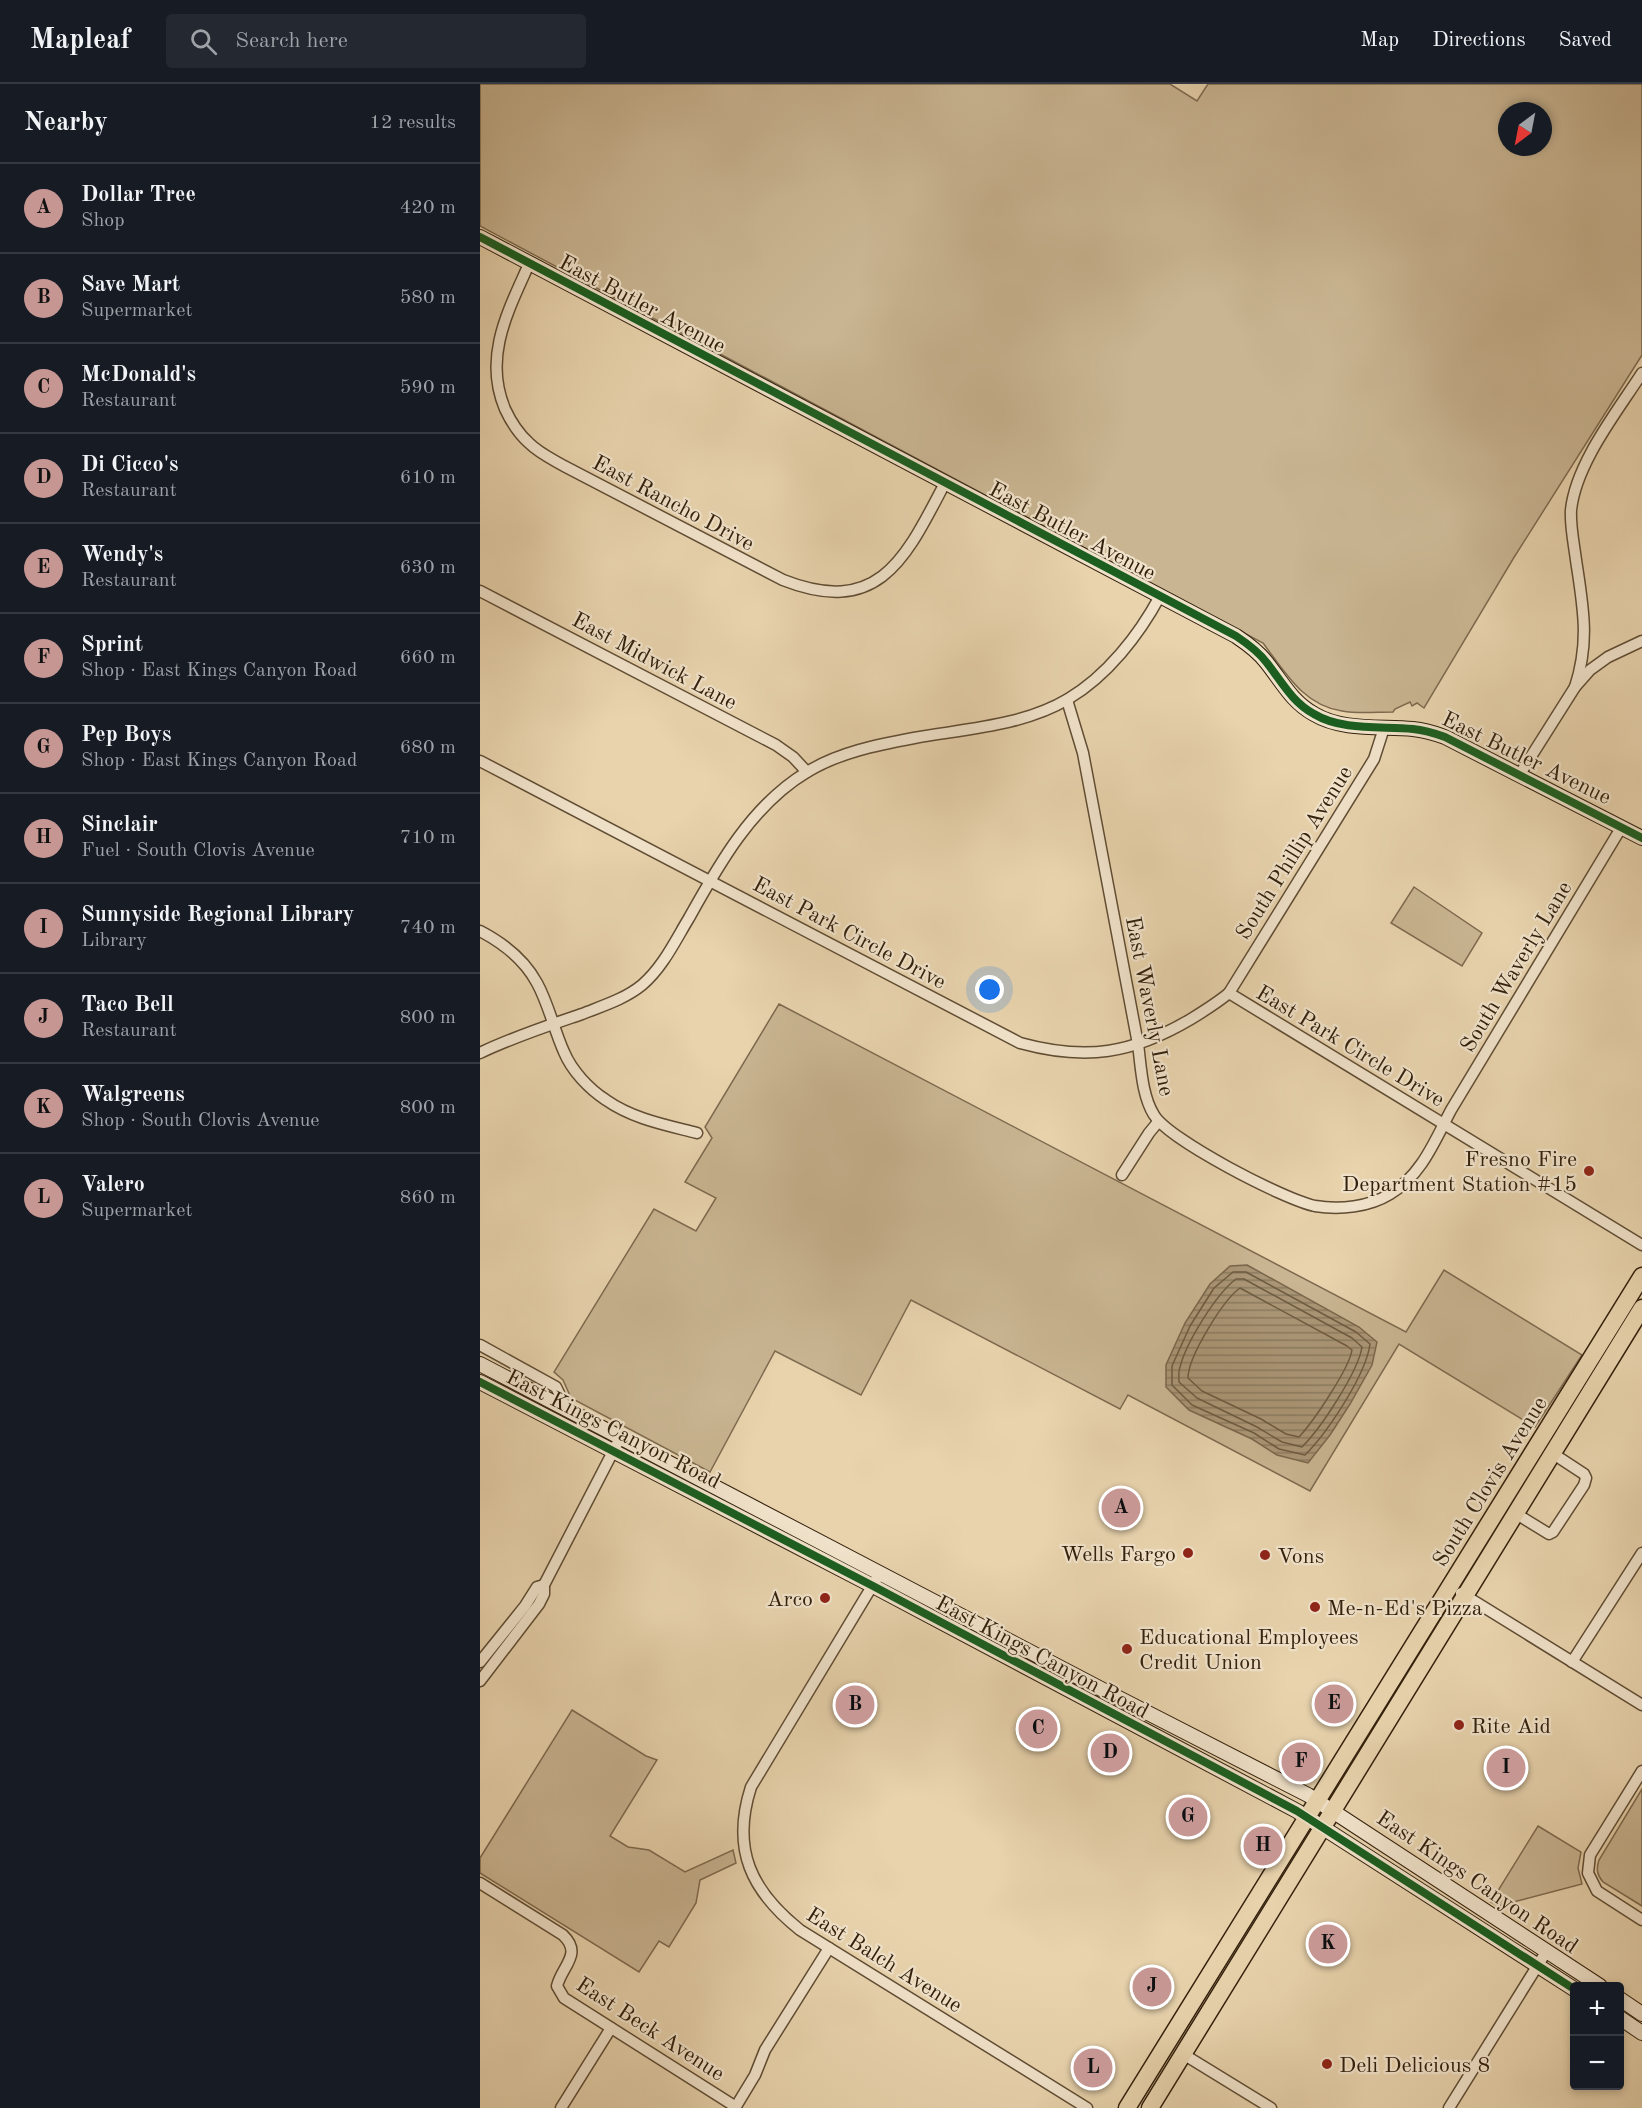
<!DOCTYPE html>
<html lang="en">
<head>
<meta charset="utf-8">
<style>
  :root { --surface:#171b24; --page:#242831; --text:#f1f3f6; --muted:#9ea1a6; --line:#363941; --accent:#c59692 }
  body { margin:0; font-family:"Old Standard TT",serif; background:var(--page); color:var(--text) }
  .controls { position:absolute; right:18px; bottom:18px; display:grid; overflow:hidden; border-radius:6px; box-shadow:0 3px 9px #0003 }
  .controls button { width:54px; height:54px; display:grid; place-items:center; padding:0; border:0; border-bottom:2px solid var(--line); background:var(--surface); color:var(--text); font:30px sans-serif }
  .compass { position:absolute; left:1018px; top:18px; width:54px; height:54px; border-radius:50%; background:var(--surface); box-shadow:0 3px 9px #0003; rotate:212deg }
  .you { position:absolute; left:510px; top:906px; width:21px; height:21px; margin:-15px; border:4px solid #fff; border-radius:50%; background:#1a73e8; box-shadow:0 0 0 9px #1a73e833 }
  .badge { display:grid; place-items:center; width:39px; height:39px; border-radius:50%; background:var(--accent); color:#111; font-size:20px; font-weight:700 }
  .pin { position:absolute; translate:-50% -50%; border:3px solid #fff; box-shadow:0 2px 6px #0006 }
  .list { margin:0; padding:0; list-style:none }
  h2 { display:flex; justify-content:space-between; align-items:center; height:78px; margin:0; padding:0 24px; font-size:26px }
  h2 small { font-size:20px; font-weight:400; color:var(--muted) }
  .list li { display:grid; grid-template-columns:39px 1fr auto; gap:18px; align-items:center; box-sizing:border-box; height:90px; padding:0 24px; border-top:2px solid var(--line) }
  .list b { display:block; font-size:22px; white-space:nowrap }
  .list p { margin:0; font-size:20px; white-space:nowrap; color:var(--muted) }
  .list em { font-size:20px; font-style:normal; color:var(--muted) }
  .icon { flex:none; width:33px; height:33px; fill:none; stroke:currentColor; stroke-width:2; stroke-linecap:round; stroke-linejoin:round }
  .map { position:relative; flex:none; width:1162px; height:2024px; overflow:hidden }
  header { display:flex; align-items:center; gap:36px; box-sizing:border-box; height:84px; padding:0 30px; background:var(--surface); border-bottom:2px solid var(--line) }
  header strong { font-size:28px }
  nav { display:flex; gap:33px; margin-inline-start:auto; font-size:21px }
  .search { width:420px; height:54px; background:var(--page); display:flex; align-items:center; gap:15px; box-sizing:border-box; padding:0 21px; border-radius:6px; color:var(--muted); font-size:22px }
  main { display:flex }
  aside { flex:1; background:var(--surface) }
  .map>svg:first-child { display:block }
</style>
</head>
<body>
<header>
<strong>Mapleaf</strong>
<div class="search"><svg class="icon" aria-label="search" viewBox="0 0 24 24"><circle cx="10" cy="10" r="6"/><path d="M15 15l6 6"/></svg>Search here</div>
<nav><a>Map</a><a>Directions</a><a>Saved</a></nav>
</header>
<main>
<aside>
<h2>Nearby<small>12 results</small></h2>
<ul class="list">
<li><span class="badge">A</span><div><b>Dollar Tree</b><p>Shop</p></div><em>420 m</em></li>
<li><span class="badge">B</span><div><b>Save Mart</b><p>Supermarket</p></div><em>580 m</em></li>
<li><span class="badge">C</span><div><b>McDonald's</b><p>Restaurant</p></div><em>590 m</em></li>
<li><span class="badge">D</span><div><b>Di Cicco's</b><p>Restaurant</p></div><em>610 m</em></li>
<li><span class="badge">E</span><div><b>Wendy's</b><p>Restaurant</p></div><em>630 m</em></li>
<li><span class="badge">F</span><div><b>Sprint</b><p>Shop · East Kings Canyon Road</p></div><em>660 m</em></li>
<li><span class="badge">G</span><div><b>Pep Boys</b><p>Shop · East Kings Canyon Road</p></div><em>680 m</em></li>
<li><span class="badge">H</span><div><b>Sinclair</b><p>Fuel · South Clovis Avenue</p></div><em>710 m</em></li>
<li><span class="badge">I</span><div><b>Sunnyside Regional Library</b><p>Library</p></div><em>740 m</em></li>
<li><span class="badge">J</span><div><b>Taco Bell</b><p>Restaurant</p></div><em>800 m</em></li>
<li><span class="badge">K</span><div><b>Walgreens</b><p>Shop · South Clovis Avenue</p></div><em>800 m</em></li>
<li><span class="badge">L</span><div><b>Valero</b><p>Supermarket</p></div><em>860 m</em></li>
</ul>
</aside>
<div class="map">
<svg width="1162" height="2024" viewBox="0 0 1162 2024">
  <defs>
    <pattern id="water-rules" width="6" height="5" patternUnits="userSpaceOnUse" patternTransform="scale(1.5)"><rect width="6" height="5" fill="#aa9676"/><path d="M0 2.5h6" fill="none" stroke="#8b7a5f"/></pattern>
  </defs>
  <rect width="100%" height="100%" fill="#e8d3ad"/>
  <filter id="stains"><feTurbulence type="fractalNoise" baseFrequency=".00333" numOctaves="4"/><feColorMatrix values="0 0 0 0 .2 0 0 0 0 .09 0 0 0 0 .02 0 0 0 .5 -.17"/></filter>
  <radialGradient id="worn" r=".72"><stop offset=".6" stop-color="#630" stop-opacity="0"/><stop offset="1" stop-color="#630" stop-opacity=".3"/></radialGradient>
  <g fill="#c9b592" stroke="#7e6a4f" stroke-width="1.5" fill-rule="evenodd">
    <path d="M 0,0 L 690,0 L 717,17 L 728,0 L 1162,0 L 1162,271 L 1033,475 L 944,624 L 937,619 L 932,622 L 930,618 L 915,625 L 913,628 C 896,628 878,630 862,627 C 823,621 805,588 783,559 L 0,142 ZM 1027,27 L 1063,27 L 1063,63 L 1027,63 Z"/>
    <path d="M 934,803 L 1002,849 L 982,882 L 911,839 Z"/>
    <path d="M 299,920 L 926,1248 L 964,1186 L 1102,1271 L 1055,1343 L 919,1260 L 830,1407 L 648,1311 L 640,1325 L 431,1216 L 381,1311 L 295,1267 L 230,1388 L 91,1314 L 83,1296 L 74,1288 L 174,1125 L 216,1147 L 236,1114 L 205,1098 L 232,1054 L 225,1043 Z"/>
    <path d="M 92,1626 L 166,1672 L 177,1676 L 130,1752 L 148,1763 L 169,1766 L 205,1788 L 253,1766 L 256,1779 L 220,1796 L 216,1819 L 189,1863 L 179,1857 L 159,1888 L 0,1789 L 0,1774 Z"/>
    <path d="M 1162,1705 L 1162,1822 L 1123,1798 C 1117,1791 1116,1785 1119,1776 Z"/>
    <path d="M 1058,1742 L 1101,1768 L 1098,1784 L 1102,1800 L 1018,1822 L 1011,1818 Z"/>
  </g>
  <path fill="url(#water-rules)" stroke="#7a674c" stroke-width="1.5" d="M 767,1181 L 879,1243 L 897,1258 L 892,1281 L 870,1320 L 850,1351 L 828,1379 L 797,1371 L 772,1355 L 709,1326 L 686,1303 L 686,1281 L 705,1239 L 730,1200 L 750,1182 Z"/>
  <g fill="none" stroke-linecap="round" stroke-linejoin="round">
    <g stroke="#6e5b41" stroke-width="1.5">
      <path d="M 753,1188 L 766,1188 L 876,1248 L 890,1260 C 886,1291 847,1349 825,1371 L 799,1365 L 774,1349 L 712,1321 L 692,1301 L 692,1282 L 710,1242 L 734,1204 Z"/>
      <path d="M 756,1195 L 764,1195 L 872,1254 L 882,1263 C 878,1288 841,1344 822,1363 L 802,1358 L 777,1343 L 717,1314 L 699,1298 C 699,1293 698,1288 700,1283 C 706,1259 736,1210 756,1195 Z"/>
      <path d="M 760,1204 L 867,1262 L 872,1266 C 869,1285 833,1338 819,1353 L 806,1350 L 781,1335 L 722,1307 L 708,1294 C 708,1273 743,1216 760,1204 Z"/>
    </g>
    <g stroke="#604d34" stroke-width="13">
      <g id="street">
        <path d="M 49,180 C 28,227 3,273 25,325 C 31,338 39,350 49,359 C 59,369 72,375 84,382 L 303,496 C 400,534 426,473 465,399"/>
        <path d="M 0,507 L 296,661 L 313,673 L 327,688"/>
        <path d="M 1095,603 C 1110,557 1103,523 1096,476 C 1094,460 1090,442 1091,426 C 1096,379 1137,328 1162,289"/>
        <path d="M 587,616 L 603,669 L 658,960 C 661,983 662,1012 674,1031 C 689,1056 805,1116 835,1122 C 860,1126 889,1123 910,1110 C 942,1091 955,1056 971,1026 L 1141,744"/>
        <path d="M 0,677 L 540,959 C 606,977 652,970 711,935 C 724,927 737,919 749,909 L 1162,1161"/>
        <path d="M 1040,690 L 1095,603 L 1110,586 L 1128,573 L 1162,557"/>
        <path d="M 0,847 C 23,859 44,875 57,899 C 69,921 74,946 84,968 C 92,987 109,1005 126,1016 C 153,1035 186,1041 217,1049"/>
        <path d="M 749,909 L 894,675 L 904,644"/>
        <path d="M 0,969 C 33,953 67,942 102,930 C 122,922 145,915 162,901 C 183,883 195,857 209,834 C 239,780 272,721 327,688 C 360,668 397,661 434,654 C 484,645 543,642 588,615 C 627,592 659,551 680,512"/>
        <path d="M 642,1091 L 669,1049 L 678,1038"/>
        <path d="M 0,1261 L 76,1303 L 87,1326"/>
        <path d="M 1035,1429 L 1069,1450 L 1073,1448 L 1104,1401 L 1106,1394 L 1104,1390 L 1072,1369"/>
        <path d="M 400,1489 L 271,1703 C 251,1765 271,1807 320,1846 L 607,2024"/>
        <path d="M 981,1509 L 1162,1621"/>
        <path d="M 0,1578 L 45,1522 L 57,1503 L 64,1501"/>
        <path d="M 1092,1578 L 1162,1469"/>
        <path d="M 0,1597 L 59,1520 L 64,1510 L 64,1501 L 140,1354"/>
        <path d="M 1162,1687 L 1110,1771 L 1108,1789 L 1117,1807 L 1162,1836"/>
        <path d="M 0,1799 L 83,1851 C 103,1870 82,1882 77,1902 L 84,1914 L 256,2023"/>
        <path d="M 703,1970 L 791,2024"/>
        <path d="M 81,2024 L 131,1944"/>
        <path d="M 255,2024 L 275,1991 L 285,1966 L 349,1864"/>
        <path d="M 969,2024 L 1066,1868"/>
      </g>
    </g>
    <g stroke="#33200c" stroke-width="16">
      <g id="secondary">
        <path d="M 0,153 L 756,552 C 768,560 779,568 787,579 C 802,598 812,618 834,630 C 862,647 901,642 933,645 C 944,646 954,649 965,653 L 1162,754"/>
        <path d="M 0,1280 L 625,1607 L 828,1711 L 1120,1902"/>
        <path d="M 0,1298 L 393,1502 L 817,1727 L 1094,1905"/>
        <path d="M 1140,1915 L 1162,1930"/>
        <path d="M 1140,1934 L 1162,1949"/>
      </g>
    </g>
    <g stroke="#33200c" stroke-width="19">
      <g id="primary">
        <path d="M 647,2024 L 1162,1192"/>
        <path d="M 670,2024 L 1162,1224"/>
      </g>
    </g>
    <use href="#street" stroke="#f0e2ca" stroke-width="10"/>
    <use href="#secondary" stroke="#f0e2ca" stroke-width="14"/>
    <use href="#primary" stroke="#e8d3ad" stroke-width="16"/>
    <g stroke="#f0e2ca" stroke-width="11">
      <g id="cycleway">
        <path d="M 0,153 L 756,552 C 768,560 779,568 787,579 C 802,598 812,618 834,630 C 862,647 901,642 933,645 C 944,646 954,649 965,653 L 1162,754"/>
        <path d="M 0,1298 L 393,1502 L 817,1727 L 1094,1905"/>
      </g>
    </g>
    <use href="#cycleway" stroke="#1b5e20" stroke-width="8"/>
  </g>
  <g fill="#8f2418" stroke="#f0e2ca" stroke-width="2">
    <circle cx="1109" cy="1087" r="6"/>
    <circle cx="708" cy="1469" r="6"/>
    <circle cx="785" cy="1471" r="6"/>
    <circle cx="345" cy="1514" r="6"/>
    <circle cx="835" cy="1523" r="6"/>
    <circle cx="647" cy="1565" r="6"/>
    <circle cx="979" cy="1641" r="6"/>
    <circle cx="847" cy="1980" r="6"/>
  </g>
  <g text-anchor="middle" stroke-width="4.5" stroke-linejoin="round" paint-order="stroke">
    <g font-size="22" fill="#33200c" stroke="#f0e2ca">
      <text transform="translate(163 219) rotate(28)" y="8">East Butler Avenue</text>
      <text transform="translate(194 418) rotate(28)" y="8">East Rancho Drive</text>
      <text transform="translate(593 446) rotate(28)" y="8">East Butler Avenue</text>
      <text transform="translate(175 576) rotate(28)" y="8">East Midwick Lane</text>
      <text transform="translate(1047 673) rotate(26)" y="8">East Butler Avenue</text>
      <text transform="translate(813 768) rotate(-58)" y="8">South Phillip Avenue</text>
      <text transform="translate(370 848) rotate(28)" y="8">East Park Circle Drive</text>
      <text transform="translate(1035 882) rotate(-59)" y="8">South Waverly Lane</text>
      <text transform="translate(671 922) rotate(79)" y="8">East Waverly Lane</text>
      <text transform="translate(871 961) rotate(31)" y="8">East Park Circle Drive</text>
      <text transform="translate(134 1344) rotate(27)" y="8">East Kings Canyon Road</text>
      <text transform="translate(1009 1397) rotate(-58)" y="8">South Clovis Avenue</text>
      <text transform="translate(563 1572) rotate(28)" y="8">East Kings Canyon Road</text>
      <text transform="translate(998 1797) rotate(34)" y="8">East Kings Canyon Road</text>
      <text transform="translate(405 1875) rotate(32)" y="8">East Balch Avenue</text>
      <text transform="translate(171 1944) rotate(33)" y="8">East Beck Avenue</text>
    </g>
    <g font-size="22" fill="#33200c" stroke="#f0e2ca" text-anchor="start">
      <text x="1097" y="1082" text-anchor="end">Fresno Fire<tspan x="1097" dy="25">Department Station #15</tspan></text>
      <text x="696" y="1477" text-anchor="end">Wells Fargo</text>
      <text x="797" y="1479">Vons</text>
      <text x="333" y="1522" text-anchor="end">Arco</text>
      <text x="847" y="1531">Me-n-Ed's Pizza</text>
      <text x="659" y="1560">Educational Employees<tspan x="659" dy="25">Credit Union</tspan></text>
      <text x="991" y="1649">Rite Aid</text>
      <text x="859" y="1988">Deli Delicious 8</text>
    </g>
  </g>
  <rect width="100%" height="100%" filter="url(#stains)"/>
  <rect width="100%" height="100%" fill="url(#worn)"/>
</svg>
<div class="controls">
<button>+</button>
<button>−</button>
</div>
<svg class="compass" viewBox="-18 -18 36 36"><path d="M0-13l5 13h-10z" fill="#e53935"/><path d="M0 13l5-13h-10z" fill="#9ea1a6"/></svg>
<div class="you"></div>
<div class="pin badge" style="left:641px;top:1424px">A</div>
<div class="pin badge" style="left:375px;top:1621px">B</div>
<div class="pin badge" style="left:558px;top:1645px">C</div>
<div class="pin badge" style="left:630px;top:1669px">D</div>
<div class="pin badge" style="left:854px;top:1620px">E</div>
<div class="pin badge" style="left:821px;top:1678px">F</div>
<div class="pin badge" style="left:708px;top:1733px">G</div>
<div class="pin badge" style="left:783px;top:1762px">H</div>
<div class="pin badge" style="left:1026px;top:1684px">I</div>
<div class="pin badge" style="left:672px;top:1903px">J</div>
<div class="pin badge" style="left:848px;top:1860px">K</div>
<div class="pin badge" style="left:613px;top:1984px">L</div>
</div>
</main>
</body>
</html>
